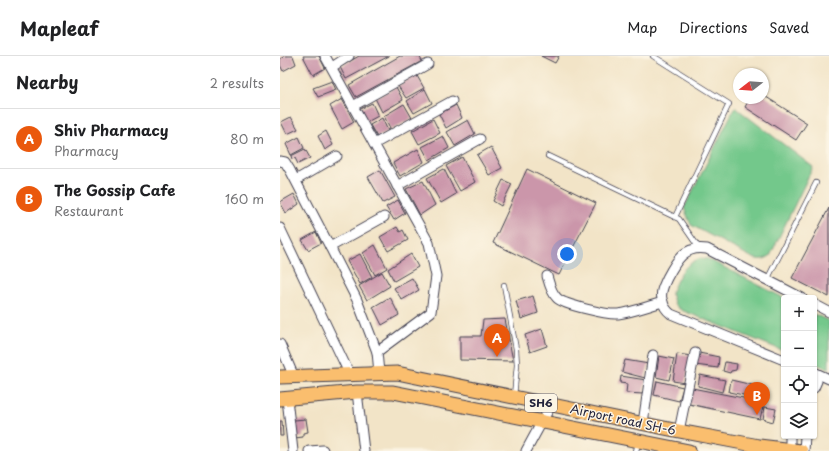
<!DOCTYPE html>
<html lang="en">
<head>
<meta charset="utf-8">
<style>
  :root { --surface:#fff; --page:#f2f2f2; --text:#202124; --muted:#757577; --line:#e0e0e0; --accent:#ea580c }
  body { margin:0; font-family:"Playpen Sans",sans-serif; background:var(--page); color:var(--text) }
  .controls { position:absolute; right:12px; bottom:12px; display:grid; overflow:hidden; border-radius:4px; box-shadow:0 1px 3px #0004 }
  .controls button { width:36px; height:36px; display:grid; place-items:center; padding:0; border:0; border-bottom:1px solid var(--line); background:var(--surface); color:var(--text); font:20px sans-serif }
  .compass { position:absolute; left:453px; top:12px; width:36px; height:36px; border-radius:50%; background:var(--surface); box-shadow:0 1px 3px #0004; rotate:253deg }
  .you { position:absolute; left:287px; top:198px; width:14px; height:14px; margin:-10px; border:3px solid #fff; border-radius:50%; background:#1a73e8; box-shadow:0 0 0 6px #1a73e833 }
  .badge { display:grid; place-items:center; width:26px; height:26px; border-radius:50%; background:var(--accent); color:#fff; font-size:13px; font-weight:700 }
  .pin { position:absolute; translate:-50% -33px; filter:drop-shadow(0 1px 2px #0008) }
  .pin::after { content:''; position:absolute; top:21px; width:14px; height:12px; background:inherit; clip-path:polygon(0 0,100% 0,50% 100%) }
  .list { margin:0; padding:0; list-style:none }
  h2 { display:flex; justify-content:space-between; align-items:center; height:52px; margin:0; padding:0 16px; font-size:17px }
  h2 small { font-size:13px; font-weight:400; color:var(--muted) }
  .list li { display:grid; grid-template-columns:26px 1fr auto; gap:12px; align-items:center; box-sizing:border-box; height:60px; padding:0 16px; border-top:1px solid var(--line) }
  .list b { display:block; font-size:15px; white-space:nowrap }
  .list p { margin:0; font-size:13px; white-space:nowrap; color:var(--muted) }
  .list em { font-size:13px; font-style:normal; color:var(--muted) }
  .icon { flex:none; width:22px; height:22px; fill:none; stroke:currentColor; stroke-width:2; stroke-linecap:round; stroke-linejoin:round }
  .map { position:relative; flex:none; width:549px; height:395px; overflow:hidden }
  header { display:flex; align-items:center; gap:24px; box-sizing:border-box; height:56px; padding:0 20px; background:var(--surface); border-bottom:1px solid var(--line) }
  header strong { font-size:19px }
  nav { display:flex; gap:22px; margin-inline-start:auto; font-size:14px }
  main { display:flex }
  aside { flex:1; background:var(--surface) }
  .map>svg:first-child { display:block }
</style>
</head>
<body>
<header>
<strong>Mapleaf</strong>
<nav><a>Map</a><a>Directions</a><a>Saved</a></nav>
</header>
<main>
<aside>
<h2>Nearby<small>2 results</small></h2>
<ul class="list">
<li><span class="badge">A</span><div><b>Shiv Pharmacy</b><p>Pharmacy</p></div><em>80 m</em></li>
<li><span class="badge">B</span><div><b>The Gossip Cafe</b><p>Restaurant</p></div><em>160 m</em></li>
</ul>
</aside>
<div class="map">
<svg width="549" height="395" viewBox="0 0 549 395">
  <rect width="100%" height="100%" fill="#fcf5e5"/>
  <filter id="ink" filterUnits="userSpaceOnUse"><feTurbulence type="fractalNoise" baseFrequency=".025" numOctaves="2"/><feDisplacementMap in="SourceGraphic" scale="8" xChannelSelector="R" yChannelSelector="G"/><feConvolveMatrix kernelMatrix="1 2 1 2 8 2 1 2 1" color-interpolation-filters="sRGB"/></filter>
  <filter id="wash" filterUnits="userSpaceOnUse"><feTurbulence type="fractalNoise" baseFrequency=".012" numOctaves="4" result="noise"/><feDisplacementMap in="SourceGraphic" scale="16" xChannelSelector="R" yChannelSelector="G"/><feGaussianBlur stdDeviation="0.9" result="paint"/><feColorMatrix in="noise" values="0 0 0 0 0 0 0 0 0 0 0 0 0 0 0 0 0 1.4 0 .05"/><feComposite in="paint" operator="in"/></filter>
  <g filter="url(#wash)">
    <rect width="100%" height="100%" fill="#f2e4c7"/>
    <g fill="#73c88b" stroke="#4a7563">
      <path d="M 455,51 L 533,111 L 490,200 C 484,204 479,204 473,202 L 411,169 L 404,152 Z"/>
      <path d="M 421,202 L 428,203 L 504,242 L 504,295 L 401,254 L 395,249 L 391,237 C 399,220 402,209 421,202 Z"/>
      <path d="M 534,258 L 549,265 L 549,313 L 534,307 Z"/>
    </g>
    <g id="blocks">
      <g fill="#cb96aa">
        <path d="M 5,0 L 13,0 L 16,8 L 3,15 L 0,9 L 0,3 Z"/>
        <path d="M 23,0 L 39,0 L 45,12 L 33,19 Z"/>
        <path d="M 79,0 L 109,0 L 66,23 L 60,11 Z"/>
        <path d="M 120,0 L 139,0 L 142,5 L 76,41 L 69,29 Z"/>
        <path d="M 261,0 L 279,0 L 275,7 Z"/>
        <path d="M 136,18 L 144,32 L 126,42 L 118,30 Z"/>
        <path d="M 52,25 L 56,34 L 38,41 L 33,32 Z"/>
        <path d="M 116,31 L 123,44 L 102,56 L 95,42 Z"/>
        <path d="M 145,33 L 152,47 L 134,57 L 127,45 Z"/>
        <path d="M 483,39 L 527,67 L 516,84 L 465,51 L 470,42 L 483,42 Z"/>
        <path d="M 62,43 L 74,66 L 62,73 L 50,50 Z"/>
        <path d="M 92,47 L 98,60 L 87,66 L 80,53 Z"/>
        <path d="M 124,48 L 132,62 L 111,74 L 104,60 Z"/>
        <path d="M 176,49 L 182,62 L 166,72 L 159,58 Z"/>
        <path d="M 11,61 L 18,73 L 7,78 L 1,66 Z"/>
        <path d="M 102,62 L 108,75 L 97,81 L 90,69 Z"/>
        <path d="M 153,63 L 160,77 L 139,88 L 132,75 Z"/>
        <path d="M 188,64 L 195,78 L 175,90 L 167,76 Z"/>
        <path d="M 46,75 L 53,89 L 45,94 L 38,80 Z"/>
        <path d="M 163,80 L 169,92 L 149,104 L 142,91 Z"/>
        <path d="M 19,81 L 24,92 L 11,99 L 6,88 Z"/>
        <path d="M 211,91 L 222,112 L 209,119 L 197,99 Z"/>
        <path d="M 25,93 L 30,102 L 18,108 L 15,102 L 12,103 L 11,100 Z"/>
        <path d="M 138,93 L 144,106 L 120,120 L 113,107 Z"/>
        <path d="M 182,101 L 195,126 L 180,135 L 166,110 Z"/>
        <path d="M 164,113 L 176,138 L 161,147 L 147,122 Z"/>
        <path d="M 247,113 L 316,147 L 279,219 L 213,187 Z"/>
        <path d="M 100,114 L 115,141 L 103,147 L 88,121 Z"/>
        <path d="M 223,124 L 232,128 L 221,150 L 213,145 Z"/>
        <path d="M 143,125 L 155,149 L 140,159 L 126,133 Z"/>
        <path d="M 14,138 L 19,148 L 6,157 L 0,146 Z"/>
        <path d="M 118,144 L 125,157 L 114,164 L 106,151 Z"/>
        <path d="M 549,152 L 549,241 L 512,222 Z"/>
        <path d="M 117,171 L 120,176 L 123,174 L 128,184 L 108,195 L 100,181 Z"/>
        <path d="M 36,176 L 41,187 L 28,194 L 22,184 Z"/>
        <path d="M 95,189 L 107,212 L 95,219 L 83,197 Z"/>
        <path d="M 80,198 L 92,221 L 80,228 L 67,205 Z"/>
        <path d="M 131,198 L 138,211 L 114,225 L 108,213 Z"/>
        <path d="M 102,216 L 110,230 L 87,244 L 79,230 Z"/>
        <path d="M 132,222 L 139,234 L 122,244 L 114,232 Z"/>
        <path d="M 253,240 L 258,257 L 241,263 L 236,245 Z"/>
        <path d="M 110,241 L 119,259 L 102,269 L 93,251 Z"/>
        <path d="M 225,263 L 233,305 L 180,304 L 180,280 L 201,280 L 203,264 Z"/>
        <path d="M 262,273 L 267,290 L 250,296 L 245,279 Z"/>
        <path d="M 419,297 L 439,301 L 438,312 L 415,309 Z"/>
        <path d="M 397,298 L 412,300 L 405,327 L 393,325 Z"/>
        <path d="M 379,300 L 394,303 L 389,324 L 376,321 Z"/>
        <path d="M 345,304 L 369,308 L 365,322 L 342,316 Z"/>
        <path d="M 445,306 L 457,308 L 456,314 L 451,315 L 450,317 L 443,315 Z"/>
        <path d="M 420,319 L 445,324 L 442,336 L 418,330 Z"/>
        <path d="M 341,320 L 366,324 L 363,338 L 346,337 L 347,328 L 340,327 Z"/>
        <path d="M 451,324 L 477,330 L 473,341 L 449,336 Z"/>
        <path d="M 377,325 L 403,331 L 399,345 L 374,339 Z"/>
        <path d="M 412,332 L 484,346 L 480,363 L 409,348 Z"/>
        <path d="M 485,351 L 496,353 L 493,366 L 483,363 Z"/>
        <path d="M 26,363 L 28,376 L 23,377 L 23,381 L 15,382 L 14,364 Z"/>
        <path d="M 0,365 L 2,365 L 3,380 L 0,380 Z"/>
      </g>
    </g>
  </g>
  <g filter="url(#ink)">
    <use href="#blocks" fill-opacity="0" stroke="#413f50" stroke-width="1"/>
    <g fill="none" stroke-linecap="round" stroke-linejoin="round">
      <g stroke="#413f50" stroke-width="6">
        <g id="lane">
          <path d="M 373,0 L 449,48 L 395,161"/>
          <path d="M 268,100 L 399,163 L 419,192"/>
          <path d="M 487,224 L 536,127"/>
          <path d="M 224,229 L 236,293 L 237,309 L 234,340"/>
          <path d="M 356,395 L 358,387"/>
        </g>
      </g>
      <g stroke="#413f50" stroke-width="11">
        <g id="street">
          <path d="M 45,0 L 149,187 L 156,220 L 151,256 L 97,296"/>
          <path d="M 52,11 L 69,0"/>
          <path d="M 73,50 L 148,8"/>
          <path d="M 94,88 L 172,45"/>
          <path d="M 0,105 L 5,106 L 10,114 L 50,191"/>
          <path d="M 16,124 L 57,100"/>
          <path d="M 117,130 L 200,83"/>
          <path d="M 0,172 L 70,319"/>
          <path d="M 267,220 C 269,227 271,236 277,242 C 284,249 328,259 338,258 C 353,256 368,250 383,246"/>
          <path d="M 534,248 L 549,256"/>
          <path d="M 0,288 L 14,321"/>
          <path d="M 504,304 L 391,258 C 386,254 383,250 382,243 C 380,235 384,229 387,222 C 396,205 404,189 427,193 L 522,242"/>
          <path d="M 534,316 L 549,323"/>
          <path d="M 99,317 L 97,296 L 77,244 L 50,191 L 104,161"/>
          <path d="M 534,332 L 537,325 L 536,317"/>
          <path d="M 77,336 L 84,395"/>
          <path d="M 7,343 L 13,395"/>
          <path d="M 363,367 L 373,299"/>
          <path d="M 399,375 L 415,297"/>
          <path d="M 510,393 L 510,380"/>
          <path d="M 29,395 L 43,394"/>
          <path d="M 246,395 L 271,349"/>
          <path d="M 524,395 L 525,380"/>
        </g>
      </g>
      <g stroke="#413f50" stroke-width="15">
        <g id="primary">
          <path d="M 0,321 L 117,317 L 399,375 L 479,390 L 521,395"/>
          <path d="M 0,343 L 77,336 L 113,336 L 409,395"/>
        </g>
      </g>
      <use href="#lane" stroke="#fff" stroke-width="4.5"/>
      <use href="#street" stroke="#fff" stroke-width="9"/>
      <use href="#primary" stroke="#fabe6e" stroke-width="13"/>
    </g>
  </g>
  <g text-anchor="middle" stroke-width="3" stroke-linejoin="round" paint-order="stroke">
    <rect fill="#fcf5e5" stroke="#63616e" stroke-width="1" x="245" y="338" width="32" height="18" rx="3"/>
    <g font-size="11" font-weight="bold" fill="#22223b">
      <text x="261" y="351">SH6</text>
    </g>
    <g font-size="12" fill="#22223b" stroke="#fcf5e5">
      <text transform="translate(343 364) rotate(12)" y="4">Airport road SH-6</text>
    </g>
  </g>
</svg>
<div class="controls">
<button>+</button>
<button>−</button>
<button><svg class="icon" aria-label="locate" viewBox="0 0 24 24"><circle cx="12" cy="12" r="6"/><path d="M12 2v4M12 18v4M2 12h4M18 12h4"/></svg></button>
<button><svg class="icon" aria-label="layers" viewBox="0 0 24 24"><path d="M12 4l9 5-9 5-9-5zM3 14l9 5 9-5"/></svg></button>
</div>
<svg class="compass" viewBox="-18 -18 36 36"><path d="M0-13l5 13h-10z" fill="#e53935"/><path d="M0 13l5-13h-10z" fill="#757577"/></svg>
<div class="you"></div>
<div class="pin badge" style="left:217px;top:301px">A</div>
<div class="pin badge" style="left:477px;top:359px">B</div>
</div>
</main>
</body>
</html>
